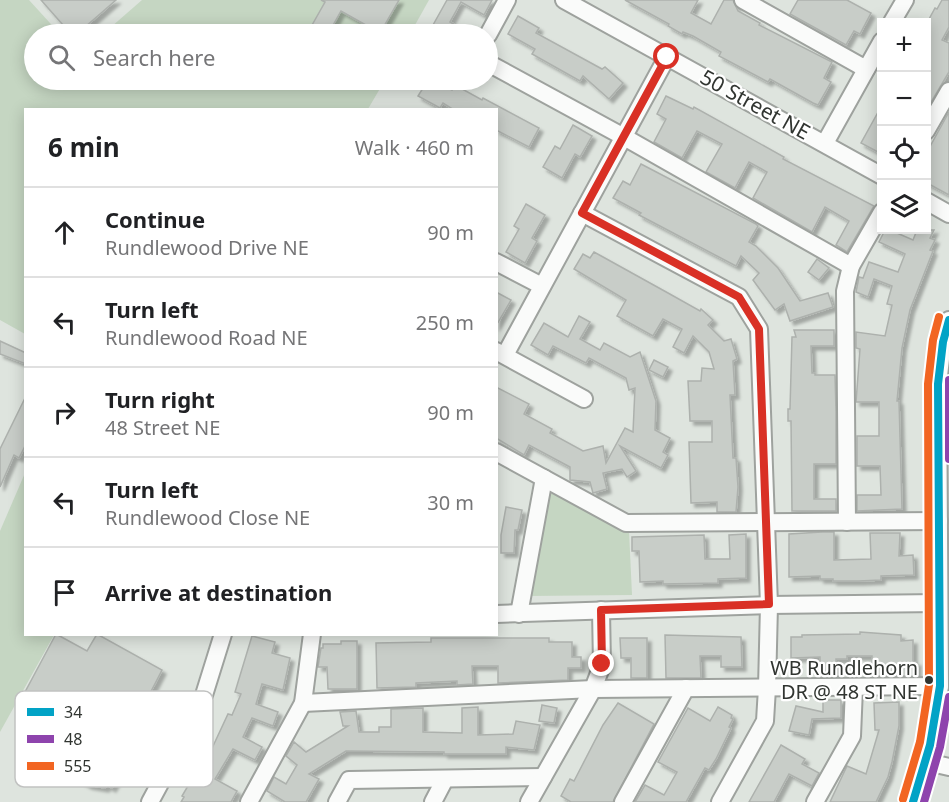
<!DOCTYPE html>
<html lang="en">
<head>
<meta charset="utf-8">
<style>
  :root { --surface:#fff; --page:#f2f2f2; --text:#202124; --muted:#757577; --line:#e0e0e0 }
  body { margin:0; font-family:"Noto Sans",sans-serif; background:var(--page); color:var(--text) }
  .controls { position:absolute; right:18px; top:18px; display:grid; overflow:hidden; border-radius:0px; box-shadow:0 3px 15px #0003 }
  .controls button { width:54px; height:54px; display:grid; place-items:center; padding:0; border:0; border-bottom:2px solid var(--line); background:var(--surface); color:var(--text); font:30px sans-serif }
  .stop { position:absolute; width:18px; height:18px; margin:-14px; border:4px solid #d93025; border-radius:50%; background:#fff }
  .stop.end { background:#d93025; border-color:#fff; box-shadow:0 2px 6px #0008 }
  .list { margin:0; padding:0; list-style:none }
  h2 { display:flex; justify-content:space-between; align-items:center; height:78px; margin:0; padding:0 24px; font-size:26px }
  h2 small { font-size:20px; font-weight:400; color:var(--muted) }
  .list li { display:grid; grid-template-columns:39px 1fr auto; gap:18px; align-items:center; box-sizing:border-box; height:90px; padding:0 24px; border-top:2px solid var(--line) }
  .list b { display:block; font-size:22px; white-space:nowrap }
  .list p { margin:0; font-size:20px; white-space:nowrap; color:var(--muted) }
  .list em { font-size:20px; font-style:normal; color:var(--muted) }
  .icon { flex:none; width:33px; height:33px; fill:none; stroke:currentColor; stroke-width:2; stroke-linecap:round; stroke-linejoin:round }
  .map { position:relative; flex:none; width:949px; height:802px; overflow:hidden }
  .search { position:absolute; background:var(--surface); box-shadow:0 3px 15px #0003; left:24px; top:24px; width:474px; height:66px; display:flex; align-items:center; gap:15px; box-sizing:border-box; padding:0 21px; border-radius:33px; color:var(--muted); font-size:22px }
  .panel { position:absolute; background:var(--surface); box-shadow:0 3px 15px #0003; left:24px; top:108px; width:474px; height:528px; border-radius:0px }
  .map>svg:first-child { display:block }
</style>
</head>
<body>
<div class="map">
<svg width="949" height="802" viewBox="0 0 949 802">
  <defs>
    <filter id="shadow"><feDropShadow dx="4" dy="4" stdDeviation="1.5" flood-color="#0004"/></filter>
  </defs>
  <rect width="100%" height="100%" fill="#dee4de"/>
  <g fill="#c5d6c2">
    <path d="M 0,0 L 29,0 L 60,34 L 34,34 L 34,80 L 385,80 L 368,109 L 26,110 L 25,334 L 0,320 Z"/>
    <path d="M 142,0 L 429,0 L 410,34 L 103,34 Z"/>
    <path d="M 25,473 L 26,634 L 54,635 L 0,732 L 0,531 Z"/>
    <path d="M 545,494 L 553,494 L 629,531 L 632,595 L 528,596 Z"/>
  </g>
  <g fill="#c8cdc8" stroke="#adb1ad" stroke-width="1.5" filter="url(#shadow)">
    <path d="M 41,0 L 116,0 L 77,34 L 71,34 Z"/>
    <path d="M 321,0 L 399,0 L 380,33 L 341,11 L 328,34 L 307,34 L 325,2 Z"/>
    <path d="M 447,0 L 492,0 L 484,15 L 461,2 L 450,22 L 457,26 L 452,34 L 428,34 Z"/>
    <path d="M 625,0 L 698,0 L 691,13 L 711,24 L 724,0 L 733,0 L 738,11 L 760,23 L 759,25 L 832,62 L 824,78 L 831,82 L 818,105 L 813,103 L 770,79 L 768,82 L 719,56 L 721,52 L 693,36 L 683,32 L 682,34 L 668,26 L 669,24 Z"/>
    <path d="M 798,0 L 847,0 L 871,13 L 860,34 L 854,31 L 846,45 L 790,14 Z"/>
    <path d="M 942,0 L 949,0 L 949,27 L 942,40 L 949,43 L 949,72 L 927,109 L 927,23 L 935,8 L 937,9 Z"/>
    <path d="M 518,16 L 539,28 L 536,33 L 602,69 L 605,67 L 623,83 L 609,99 L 583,76 L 580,81 L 532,54 L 535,49 L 508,34 Z"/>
    <path d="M 428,80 L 432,80 L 452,90 L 455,85 L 482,100 L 483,98 L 539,128 L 529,147 L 496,130 L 496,110 L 454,110 L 443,103 L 440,108 L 418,96 Z"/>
    <path d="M 666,96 L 693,109 L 694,107 L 784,157 L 783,159 L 874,206 L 847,252 L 836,245 L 849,221 L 825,207 L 812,232 L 753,198 L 767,172 L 749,162 L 735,188 L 706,172 L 722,144 L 697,131 L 682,158 L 654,142 L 666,119 L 657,114 Z"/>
    <path d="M 882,105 L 882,146 L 878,152 L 861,143 Z"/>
    <path d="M 949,112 L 949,195 L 927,183 L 927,152 Z"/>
    <path d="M 573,125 L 592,136 L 580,157 L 575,154 L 562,178 L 543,167 L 555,146 L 560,149 Z"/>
    <path d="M 641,164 L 756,224 L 758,226 L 749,242 L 756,246 L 778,268 L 800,301 L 828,293 L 833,307 L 790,321 L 784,304 L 775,310 L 753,280 L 759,273 L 741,256 L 736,266 L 639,215 L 641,213 L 613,198 L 623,181 L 630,185 Z"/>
    <path d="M 526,204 L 545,215 L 532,238 L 537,241 L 525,263 L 506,252 L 519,229 L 514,226 Z"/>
    <path d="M 885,230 L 890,230 L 913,240 L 917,230 L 934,230 L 930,238 L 935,240 L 930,250 L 933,251 L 910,310 L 902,348 L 897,401 L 899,401 L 902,509 L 857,511 L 857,495 L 881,495 L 880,466 L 857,466 L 857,436 L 879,436 L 879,402 L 856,402 L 860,349 L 856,348 L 856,332 L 885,336 L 892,305 L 887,304 L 892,286 L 874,279 L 868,297 L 856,292 L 859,277 L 863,278 L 869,262 L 898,272 L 905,254 L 879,242 Z"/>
    <path d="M 594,252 L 668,293 L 700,311 L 701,309 L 713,320 L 708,325 L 724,341 L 731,339 L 737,359 L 733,361 L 735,395 L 730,395 L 733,458 L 736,458 L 738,487 L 736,512 L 717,512 L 717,502 L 691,503 L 689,442 L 712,442 L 712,421 L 690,421 L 688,381 L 701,381 L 702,368 L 714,369 L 709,352 L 693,336 L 684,353 L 673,347 L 682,329 L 663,319 L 653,336 L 617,316 L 626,300 L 574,269 L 583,254 L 590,258 Z"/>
    <path d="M 817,259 L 829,268 L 819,280 L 808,272 Z"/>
    <path d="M 496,292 L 511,300 L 496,326 Z"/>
    <path d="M 579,316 L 590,322 L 580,339 L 600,350 L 604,343 L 630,357 L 640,352 L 656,401 L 655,430 L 670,438 L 663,452 L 668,455 L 661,468 L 620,446 L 636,471 L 627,477 L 622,469 L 603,473 L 607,489 L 593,493 L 590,482 L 570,480 L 570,467 L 529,445 L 524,455 L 496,438 L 496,387 L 529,404 L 524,414 L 552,429 L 550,433 L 583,451 L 603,446 L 606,463 L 625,428 L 633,432 L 635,388 L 629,390 L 626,378 L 589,358 L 586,363 L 553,346 L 548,355 L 531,345 L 544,323 L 568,337 Z"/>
    <path d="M 794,330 L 834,330 L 834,346 L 811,346 L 812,373 L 815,373 L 815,375 L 835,375 L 836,411 L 836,464 L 814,464 L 814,499 L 836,499 L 836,511 L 792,511 L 791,421 L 788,421 L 788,409 L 790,409 L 792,337 L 796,337 Z"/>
    <path d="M 0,341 L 26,353 L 26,364 L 0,354 Z"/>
    <path d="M 654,360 L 668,367 L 663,377 L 649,370 Z"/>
    <path d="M 26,396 L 26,444 L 19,458 L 14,455 L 0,487 L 0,449 Z"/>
    <path d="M 506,507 L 522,510 L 518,530 L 515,530 L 514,553 L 501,553 L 501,535 Z"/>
    <path d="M 822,532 L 834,532 L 834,560 L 871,559 L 870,533 L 900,533 L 899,556 L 913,555 L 914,575 L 881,576 L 881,580 L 859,581 L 833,581 L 833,579 L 820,579 L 820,576 L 789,577 L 789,534 Z"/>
    <path d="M 746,534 L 746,578 L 718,579 L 718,583 L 663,584 L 663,581 L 640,582 L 639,551 L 632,551 L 632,537 L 704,535 L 705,559 L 730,559 L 729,535 Z"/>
    <path d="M 860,632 L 901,635 L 901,641 L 913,640 L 913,662 L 917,662 L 917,676 L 872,676 L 872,656 L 847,656 L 847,659 L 836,659 L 836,676 L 820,677 L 820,657 L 791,658 L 791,637 L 802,637 L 802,635 L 860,634 Z"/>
    <path d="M 56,634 L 87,651 L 97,634 L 162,670 L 144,705 L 149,707 L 138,727 L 145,730 L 112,788 L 107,785 L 105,788 L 88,785 L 31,752 L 47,723 L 17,707 Z"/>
    <path d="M 665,635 L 741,637 L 742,667 L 721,667 L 721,656 L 700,656 L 701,678 L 666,678 Z"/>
    <path d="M 252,636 L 275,642 L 272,653 L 290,658 L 283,690 L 262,684 L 256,704 L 278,712 L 273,726 L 252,718 L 243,737 L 262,747 L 255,760 L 233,749 L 215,779 L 237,791 L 231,802 L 181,802 L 184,797 L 182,796 L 205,757 L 207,759 L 228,714 L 232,715 L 241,694 L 235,692 Z"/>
    <path d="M 431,638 L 549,638 L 549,642 L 572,642 L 572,657 L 581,657 L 581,668 L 568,668 L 568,680 L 498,683 L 498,666 L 472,666 L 473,684 L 457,685 L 457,681 L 416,683 L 416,687 L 377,688 L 376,643 L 431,642 Z"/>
    <path d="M 620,638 L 647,638 L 647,678 L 631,678 L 631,658 L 621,658 Z"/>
    <path d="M 341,641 L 357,641 L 357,689 L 328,689 L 327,667 L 318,667 L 321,648 L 323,648 L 323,644 L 341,644 Z"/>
    <path d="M 823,700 L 841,700 L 841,718 L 812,719 L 809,735 L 789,731 L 796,706 L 823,712 Z"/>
    <path d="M 899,702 L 899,726 L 892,762 L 888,777 L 876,802 L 830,802 L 847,766 L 866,774 L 879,730 L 875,730 L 874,703 Z"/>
    <path d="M 618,703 L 654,724 L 613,802 L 571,802 L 561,796 L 570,779 L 574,781 L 603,725 Z"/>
    <path d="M 542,705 L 557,708 L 554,723 L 539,721 Z"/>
    <path d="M 478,707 L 478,735 L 513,734 L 516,721 L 540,725 L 534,750 L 506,747 L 506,754 L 444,754 L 444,752 L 346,751 L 309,774 L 319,779 L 306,802 L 285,802 L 267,791 L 274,777 L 286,784 L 297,765 L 286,756 L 294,742 L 306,752 L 348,726 L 343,726 L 340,712 L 356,711 L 359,732 L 379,732 L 379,727 L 391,727 L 391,709 L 423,708 L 423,732 L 462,733 L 462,708 Z"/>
    <path d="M 718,707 L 732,715 L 731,718 L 733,719 L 729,727 L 731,728 L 716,759 L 709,770 L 705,768 L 686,802 L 635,802 L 645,785 L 664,795 L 677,772 L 658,762 L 688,708 L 710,721 Z"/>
    <path d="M 781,745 L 805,759 L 802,764 L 819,773 L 812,786 L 789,774 L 774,802 L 749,802 Z"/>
  </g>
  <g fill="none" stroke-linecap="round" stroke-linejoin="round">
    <g stroke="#9ea29e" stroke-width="20">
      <g id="minor">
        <path d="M 564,0 L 882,176"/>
        <path d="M 743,0 L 866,69"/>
        <path d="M 892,22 L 905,0"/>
        <path d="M 488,35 L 507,0"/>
        <path d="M 488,63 L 624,137 L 851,266"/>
        <path d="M 926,131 L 949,91"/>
        <path d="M 825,143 L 882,41"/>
        <path d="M 926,201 L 949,214"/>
        <path d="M 582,213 L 739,297 L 759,329 L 769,605 L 767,688 L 765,721 L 720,802"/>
        <path d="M 496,262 L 542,286"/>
        <path d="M 496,351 L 584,399"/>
        <path d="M 505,355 L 667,57"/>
        <path d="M 496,452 L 626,523 L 939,521"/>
        <path d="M 847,522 L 845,291 L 851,266 L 882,212"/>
        <path d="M 496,614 L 769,605 L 939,603"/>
        <path d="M 519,614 L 544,478"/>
        <path d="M 303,703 L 593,689 L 940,686"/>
        <path d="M 927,762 L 949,767"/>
        <path d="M 150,802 L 192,724 L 204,695 L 223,634"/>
        <path d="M 249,802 L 303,703 L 312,634"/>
        <path d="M 337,802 L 349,780 L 543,777"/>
        <path d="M 433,802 L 445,779"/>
        <path d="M 529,802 L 593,689 L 602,665 L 601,610"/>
        <path d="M 623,802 L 686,688"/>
        <path d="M 815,802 L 852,736 L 854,688"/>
        <path d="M 913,802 C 928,761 934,729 940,686 L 938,384 L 943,342 L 949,320"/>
      </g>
    </g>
    <use href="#minor" stroke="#fafbfa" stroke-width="16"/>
    <g stroke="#fff" stroke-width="12">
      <path id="bus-1" d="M 913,802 L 930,745 L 940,686 L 938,384 L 943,342 L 949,320"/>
    </g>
    <g stroke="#fff" stroke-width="12">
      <g id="bus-2">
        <path d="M 949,380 L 949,459"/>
        <path d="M 924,802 L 940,747 L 949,697"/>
      </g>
    </g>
    <g stroke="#fff" stroke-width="12">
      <path id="bus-3" d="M 903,799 L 920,742 L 929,685 L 928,384 L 933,340 L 939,317"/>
    </g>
    <use href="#bus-1" stroke="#02a3c6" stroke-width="8"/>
    <use href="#bus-2" stroke="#8e44ad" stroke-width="8"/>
    <use href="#bus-3" stroke="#f26522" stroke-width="8"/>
  </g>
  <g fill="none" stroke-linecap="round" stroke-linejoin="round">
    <path stroke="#d93025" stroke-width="8" d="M 602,664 L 601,610 L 769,604 L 759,329 L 739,297 L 582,213 L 667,57"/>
  </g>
  <circle fill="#313531" stroke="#fff" stroke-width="2" cx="929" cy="680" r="5"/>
  <g text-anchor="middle" stroke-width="4.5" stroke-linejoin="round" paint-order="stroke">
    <g font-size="20" fill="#313531" stroke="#fff" text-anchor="end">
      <text x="918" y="675">WB Rundlehorn<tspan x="918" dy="24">DR @ 48 ST NE</tspan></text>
    </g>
    <g font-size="21" fill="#313531" stroke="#fff">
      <text transform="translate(755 105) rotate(29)" y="7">50 Street NE</text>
    </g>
  </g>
  <rect x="15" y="691" width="198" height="96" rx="9" fill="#fff" stroke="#c1c2c1" stroke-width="1.5"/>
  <rect x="27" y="708" width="27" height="8" fill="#02a3c6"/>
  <rect x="27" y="735" width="27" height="8" fill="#8e44ad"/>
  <rect x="27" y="762" width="27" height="8" fill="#f26522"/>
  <g font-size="16" fill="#313531">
    <text x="64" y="718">34</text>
    <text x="64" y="745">48</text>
    <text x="64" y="772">555</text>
  </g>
</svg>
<div class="controls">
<button>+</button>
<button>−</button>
<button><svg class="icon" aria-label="locate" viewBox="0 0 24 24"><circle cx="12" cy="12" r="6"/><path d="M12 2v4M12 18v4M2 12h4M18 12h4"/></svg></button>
<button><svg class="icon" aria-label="layers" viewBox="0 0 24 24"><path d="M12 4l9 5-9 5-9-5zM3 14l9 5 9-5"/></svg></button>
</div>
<div class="stop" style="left:667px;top:57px"></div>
<div class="stop end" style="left:602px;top:664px"></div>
<div class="search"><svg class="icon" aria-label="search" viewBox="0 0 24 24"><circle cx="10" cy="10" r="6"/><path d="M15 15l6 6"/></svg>Search here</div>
<section class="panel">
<h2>6 min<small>Walk · 460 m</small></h2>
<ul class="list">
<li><svg class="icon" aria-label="ahead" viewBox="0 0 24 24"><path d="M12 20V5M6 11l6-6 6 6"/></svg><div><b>Continue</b><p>Rundlewood Drive NE</p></div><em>90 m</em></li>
<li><svg class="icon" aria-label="left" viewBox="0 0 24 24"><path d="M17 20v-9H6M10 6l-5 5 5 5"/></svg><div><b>Turn left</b><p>Rundlewood Road NE</p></div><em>250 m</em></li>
<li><svg class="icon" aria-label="right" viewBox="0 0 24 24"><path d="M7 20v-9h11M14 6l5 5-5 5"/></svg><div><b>Turn right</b><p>48 Street NE</p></div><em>90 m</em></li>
<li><svg class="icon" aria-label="left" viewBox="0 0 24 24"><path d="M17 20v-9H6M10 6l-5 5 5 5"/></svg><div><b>Turn left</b><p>Rundlewood Close NE</p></div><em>30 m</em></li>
<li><svg class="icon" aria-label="arrive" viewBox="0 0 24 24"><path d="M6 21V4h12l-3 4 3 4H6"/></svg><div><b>Arrive at destination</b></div></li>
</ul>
</section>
</div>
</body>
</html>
